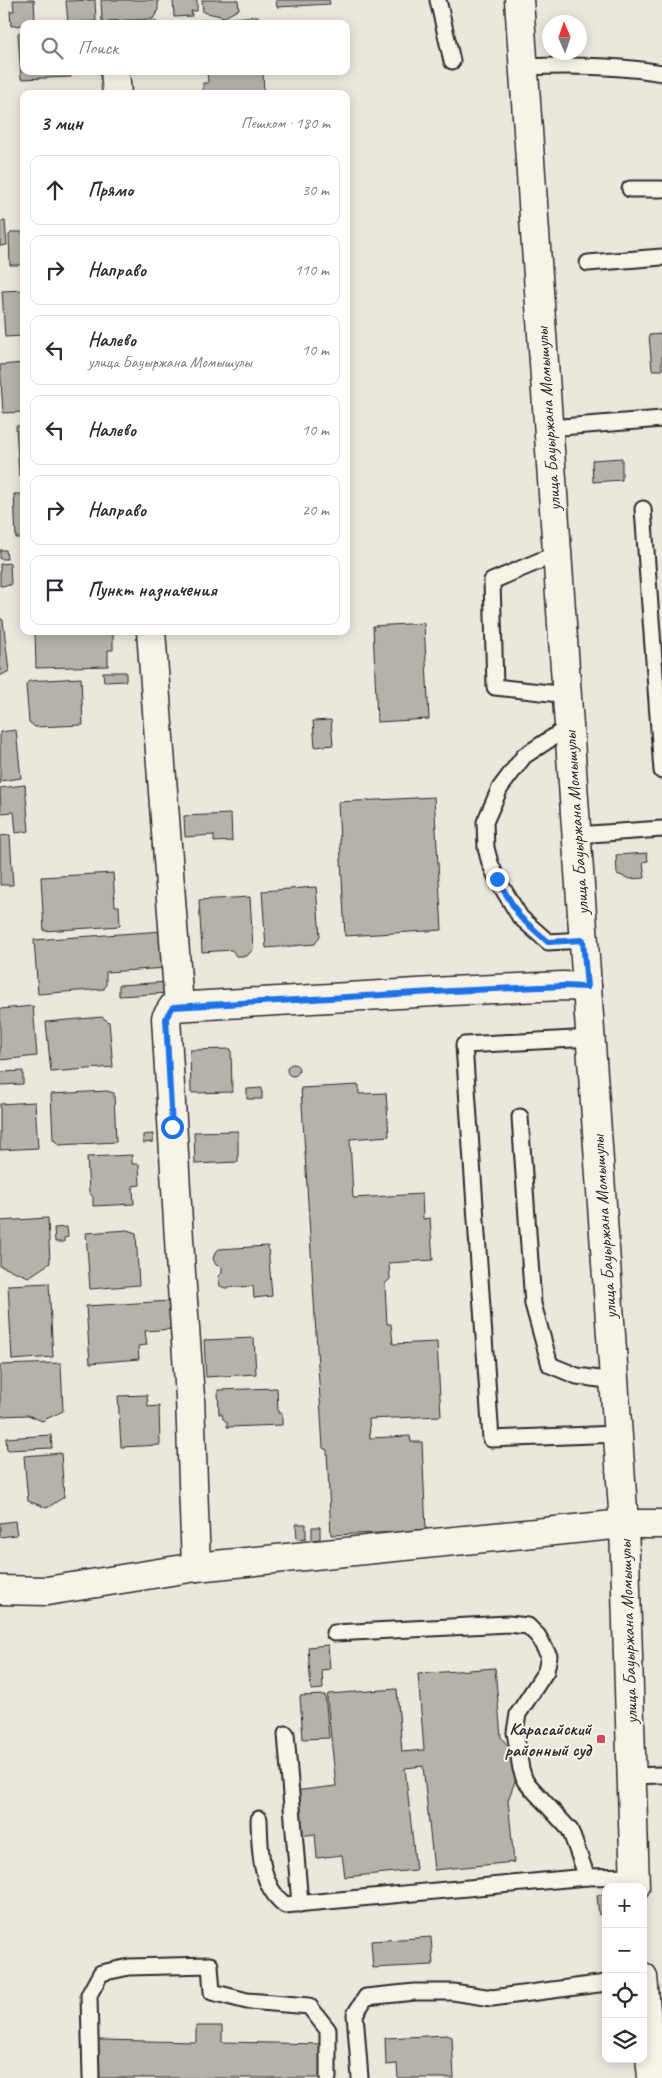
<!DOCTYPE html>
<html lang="ru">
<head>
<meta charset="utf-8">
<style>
  :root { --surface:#fff; --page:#f2f2f3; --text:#2b2b33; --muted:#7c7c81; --line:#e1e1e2 }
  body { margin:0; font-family:Caveat,sans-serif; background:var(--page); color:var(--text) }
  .controls { position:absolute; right:15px; bottom:15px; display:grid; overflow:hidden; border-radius:10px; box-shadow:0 2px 12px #0003 }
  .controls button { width:45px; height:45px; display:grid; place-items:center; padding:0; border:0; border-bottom:1px solid var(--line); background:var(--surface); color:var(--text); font:25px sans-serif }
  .compass { position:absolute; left:542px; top:15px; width:45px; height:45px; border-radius:50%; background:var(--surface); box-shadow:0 2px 12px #0003; rotate:358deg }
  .stop { position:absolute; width:15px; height:15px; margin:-11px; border:4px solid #1a73e8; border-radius:50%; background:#fff }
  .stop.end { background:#1a73e8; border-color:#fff; box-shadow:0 1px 5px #0008 }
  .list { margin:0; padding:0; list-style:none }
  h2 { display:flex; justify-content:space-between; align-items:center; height:65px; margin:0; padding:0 20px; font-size:21px }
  h2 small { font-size:16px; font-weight:400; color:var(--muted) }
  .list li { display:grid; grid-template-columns:32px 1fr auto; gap:15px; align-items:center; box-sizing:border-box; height:70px; margin:0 10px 10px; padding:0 10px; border:1px solid var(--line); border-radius:10px }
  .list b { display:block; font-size:19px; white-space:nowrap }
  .list p { margin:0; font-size:16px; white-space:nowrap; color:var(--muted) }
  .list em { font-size:16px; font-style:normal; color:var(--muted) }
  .icon { flex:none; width:28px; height:28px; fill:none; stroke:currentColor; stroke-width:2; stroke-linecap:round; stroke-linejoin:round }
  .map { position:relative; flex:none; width:662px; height:2078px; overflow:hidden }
  .search { position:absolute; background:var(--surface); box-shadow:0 2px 12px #0003; left:20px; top:20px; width:330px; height:55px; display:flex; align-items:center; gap:12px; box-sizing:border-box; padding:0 18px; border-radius:10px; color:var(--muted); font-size:19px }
  .panel { position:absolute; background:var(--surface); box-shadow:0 2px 12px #0003; left:20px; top:90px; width:330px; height:545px; border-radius:10px }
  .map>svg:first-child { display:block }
</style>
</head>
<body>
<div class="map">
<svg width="662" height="2078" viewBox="0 0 662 2078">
  <rect width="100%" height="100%" fill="#ebe7dd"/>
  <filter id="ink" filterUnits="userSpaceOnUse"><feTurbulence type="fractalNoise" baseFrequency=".02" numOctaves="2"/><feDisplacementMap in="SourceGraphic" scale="10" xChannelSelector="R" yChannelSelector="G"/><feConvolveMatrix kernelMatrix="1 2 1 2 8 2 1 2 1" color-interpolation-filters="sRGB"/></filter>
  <g filter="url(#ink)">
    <g fill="#b5b2ab" stroke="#2b2b2b">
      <path d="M 13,0 L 34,0 L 35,20 L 29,20 L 29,24 L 24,25 L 11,26 L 10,11 L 14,11 Z"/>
      <path d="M 95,0 L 96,21 L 68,23 L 66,1 Z"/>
      <path d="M 101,0 L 158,0 L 158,10 L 153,19 L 102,21 Z"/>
      <path d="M 173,0 L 197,0 L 197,11 L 191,11 L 192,16 L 174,17 Z"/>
      <path d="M 202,0 L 238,0 L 239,9 L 225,17 L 203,12 Z"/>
      <path d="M 276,0 L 329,0 L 330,4 L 277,7 Z"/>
      <path d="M 258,16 L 259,24 L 204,24 L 204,20 Z"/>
      <path d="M 156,21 L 156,24 L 128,24 L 128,22 Z"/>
      <path d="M 18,33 L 24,33 L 24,71 L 70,71 L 71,77 L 21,79 Z"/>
      <path d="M 207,71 L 263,71 L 264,94 L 203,94 L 203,83 L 208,83 Z"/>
      <path d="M 5,221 L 7,245 L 0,246 L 0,222 Z"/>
      <path d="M 12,232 L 24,232 L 24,265 L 10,265 L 9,235 Z"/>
      <path d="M 24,290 L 24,336 L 5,337 L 2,291 Z"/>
      <path d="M 662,334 L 662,370 L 652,370 L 649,335 Z"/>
      <path d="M 24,363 L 24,412 L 3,413 L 0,365 Z"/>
      <path d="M 24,425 L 24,475 L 19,475 L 16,426 Z"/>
      <path d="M 622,458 L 622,480 L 593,482 L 592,460 Z"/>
      <path d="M 14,494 L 24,494 L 24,538 L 16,538 Z"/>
      <path d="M 0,550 L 6,550 L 7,559 L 0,559 Z"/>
      <path d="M 10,563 L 11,585 L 0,586 L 0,564 Z"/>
      <path d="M 0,618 L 3,620 L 9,671 L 0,676 Z"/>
      <path d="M 424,623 L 429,719 L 377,722 L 373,626 Z"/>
      <path d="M 35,631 L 106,631 L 106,634 L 113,634 L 113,650 L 108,650 L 108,666 L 36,668 Z"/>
      <path d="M 103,672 L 126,672 L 126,681 L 104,682 Z"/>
      <path d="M 81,678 L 83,725 L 35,727 L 29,722 L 26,685 L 29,681 Z"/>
      <path d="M 331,720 L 333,745 L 315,747 L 313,721 Z"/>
      <path d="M 16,730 L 21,778 L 0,781 L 0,784 L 0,732 Z"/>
      <path d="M 25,785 L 29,831 L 16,833 L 14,812 L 1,813 L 0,788 Z"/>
      <path d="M 434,797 L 442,930 L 345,936 L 338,802 Z"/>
      <path d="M 231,814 L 232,841 L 214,842 L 214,835 L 185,837 L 184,816 Z"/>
      <path d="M 10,835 L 13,885 L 0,885 L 0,836 Z"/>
      <path d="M 647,853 L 648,861 L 643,862 L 645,878 L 630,879 L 617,874 L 616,855 Z"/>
      <path d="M 113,873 L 115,906 L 119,906 L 120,926 L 44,931 L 41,877 Z"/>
      <path d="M 316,887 L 320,936 L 315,944 L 266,948 L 262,891 Z"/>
      <path d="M 250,897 L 253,949 L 247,956 L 236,956 L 232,950 L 202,952 L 199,900 Z"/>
      <path d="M 163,931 L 166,968 L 106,972 L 106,984 L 104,989 L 38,994 L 34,940 Z"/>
      <path d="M 169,982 L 169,993 L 119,996 L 119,985 Z"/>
      <path d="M 33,1006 L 37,1056 L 0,1060 L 0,1009 Z"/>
      <path d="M 102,1017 L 109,1022 L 113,1067 L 51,1072 L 46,1022 Z"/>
      <path d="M 231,1049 L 232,1092 L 191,1093 L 190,1050 Z"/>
      <circle cx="293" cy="1070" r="6"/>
      <path d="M 23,1071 L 23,1084 L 0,1085 L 0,1072 Z"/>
      <path d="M 359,1085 L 359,1094 L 386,1093 L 389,1136 L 350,1139 L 353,1198 L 422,1194 L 423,1219 L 430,1218 L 433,1260 L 389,1263 L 390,1279 L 385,1284 L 387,1324 L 391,1324 L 393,1344 L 437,1342 L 441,1416 L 369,1419 L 370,1438 L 410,1436 L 411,1442 L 422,1442 L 426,1531 L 331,1535 L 327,1450 L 323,1448 L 301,1088 Z"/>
      <path d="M 262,1088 L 262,1099 L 247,1099 L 247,1089 Z"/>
      <path d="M 107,1091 L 114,1093 L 116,1142 L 59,1145 L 53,1139 L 51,1094 Z"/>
      <path d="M 35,1102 L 38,1148 L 0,1150 L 0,1104 Z"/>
      <path d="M 238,1131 L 238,1162 L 195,1164 L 194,1132 Z"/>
      <path d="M 153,1134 L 153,1142 L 143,1143 L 143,1135 Z"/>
      <path d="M 132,1155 L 132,1164 L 139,1164 L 140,1185 L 133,1186 L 134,1204 L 93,1206 L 93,1197 L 89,1192 L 87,1157 Z"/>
      <path d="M 48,1218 L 50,1263 L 29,1277 L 0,1266 L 0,1221 Z"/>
      <path d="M 67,1227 L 68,1237 L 64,1238 L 64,1242 L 55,1242 L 54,1228 Z"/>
      <path d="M 127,1230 L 136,1233 L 139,1285 L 90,1289 L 86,1233 Z"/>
      <path d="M 268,1246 L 272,1296 L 254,1298 L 253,1286 L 225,1288 L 220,1286 L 218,1276 L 222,1273 L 222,1267 L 216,1265 L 213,1259 L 215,1253 L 219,1249 Z"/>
      <path d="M 49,1283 L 53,1357 L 12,1360 L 8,1285 Z"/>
      <path d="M 171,1301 L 172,1329 L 145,1331 L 147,1345 L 138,1346 L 139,1359 L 90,1363 L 86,1306 Z"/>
      <path d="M 254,1338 L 256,1374 L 206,1377 L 204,1340 Z"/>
      <path d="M 61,1363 L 63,1411 L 42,1421 L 28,1415 L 0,1416 L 0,1365 Z"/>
      <path d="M 277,1388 L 278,1413 L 282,1413 L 282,1425 L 227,1427 L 227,1422 L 223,1419 L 222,1414 L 219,1414 L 218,1390 Z"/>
      <path d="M 147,1395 L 148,1407 L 159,1406 L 160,1445 L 121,1447 L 118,1396 Z"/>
      <path d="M 51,1435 L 52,1448 L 7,1450 L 6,1438 Z"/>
      <path d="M 61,1453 L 64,1497 L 47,1508 L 28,1501 L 24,1456 Z"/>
      <path d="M 15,1521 L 17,1535 L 0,1537 L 0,1523 Z"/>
      <path d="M 296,1524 L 306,1524 L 306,1538 L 297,1539 Z"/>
      <path d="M 312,1527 L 320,1527 L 320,1539 L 312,1540 Z"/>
      <path d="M 328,1645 L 330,1669 L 322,1670 L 323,1689 L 311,1690 L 308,1647 Z"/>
      <path d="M 495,1668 L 501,1737 L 510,1749 L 516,1764 L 517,1776 L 508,1800 L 514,1862 L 434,1870 L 423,1766 L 405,1768 L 416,1870 L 345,1877 L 342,1855 L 317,1858 L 315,1834 L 299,1836 L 294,1791 L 336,1786 L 327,1699 L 328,1694 L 397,1689 L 402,1752 L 424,1750 L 418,1674 Z"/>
      <path d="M 325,1695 L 329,1738 L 303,1739 L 300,1696 Z"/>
      <path d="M 606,1894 L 606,1914 L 599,1915 L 597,1895 Z"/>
      <path d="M 431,1937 L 433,1965 L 373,1968 L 371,1941 Z"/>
      <path d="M 196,2026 L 222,2026 L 222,2042 L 324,2044 L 324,2078 L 97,2078 L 98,2040 L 196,2042 Z"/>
      <path d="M 447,2035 L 452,2037 L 454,2078 L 398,2078 L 397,2064 L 386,2065 L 385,2038 Z"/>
    </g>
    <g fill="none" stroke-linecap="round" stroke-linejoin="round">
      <g stroke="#2b2b2b" stroke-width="19">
        <g id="service">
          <path d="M 438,0 L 452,61"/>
          <path d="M 523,67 C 570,65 616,65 662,73"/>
          <path d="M 630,189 L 662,189"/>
          <path d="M 588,263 L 662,257"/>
          <path d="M 549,428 L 662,419"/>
          <path d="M 643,509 L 662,771"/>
          <path d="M 558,553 L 492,581 L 495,687 L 568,695"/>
          <path d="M 570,726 L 524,756 L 500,788 L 485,822 L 486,848 L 490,863 L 497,879 L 520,917 L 548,942 L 583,940"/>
          <path d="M 576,835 L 662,829"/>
          <path d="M 591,1038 L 464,1045 L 491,1439 L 618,1434"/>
          <path d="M 520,1117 L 533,1304 L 550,1365 L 577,1376 L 614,1381"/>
          <path d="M 334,1633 L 508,1624 L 528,1626 L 538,1636 L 549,1656 L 546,1671 L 518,1714 L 515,1732 L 521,1769 L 525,1781 L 570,1830 L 587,1877 L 634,1876"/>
          <path d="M 286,1734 L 300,1904"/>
          <path d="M 632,1776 L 662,1775"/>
          <path d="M 259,1819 C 260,1849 259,1885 285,1905 L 587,1877"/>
          <path d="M 91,2078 L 89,1995 L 101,1973 L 129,1967 L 210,1965 L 212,1992 L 247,2001 L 309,2006 L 328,2030 L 328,2078"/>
          <path d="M 360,2078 L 355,2014 L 366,1997 L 415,1992 L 453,1992 L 492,1998 L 606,1983"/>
        </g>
      </g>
      <g stroke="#2b2b2b" stroke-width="31">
        <g id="minor">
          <path d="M 115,71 L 117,94"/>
          <path d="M 151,631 L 179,1006"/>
          <path d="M 196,1567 L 624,1524 L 662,1524"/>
          <path d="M 0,1590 L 47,1591 L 196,1567 L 190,1397 L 181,1273 L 166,1018 L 173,1007 L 451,991 L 563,986 L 587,987"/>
        </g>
      </g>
      <g stroke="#2b2b2b" stroke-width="31">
        <g id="tertiary">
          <path d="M 519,0 L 624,1524 L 635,1887"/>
          <path d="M 643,1977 L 652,2078"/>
        </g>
      </g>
      <use href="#service" stroke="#f7f3e8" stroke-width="15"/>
      <use href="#minor" stroke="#f7f3e8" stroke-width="28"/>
      <use href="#tertiary" stroke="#f7f3e8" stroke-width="28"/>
    </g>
  </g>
  <g fill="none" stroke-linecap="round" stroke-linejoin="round" filter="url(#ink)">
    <path stroke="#1a73e8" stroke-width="6" d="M 172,1127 L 166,1018 L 173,1007 L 451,991 L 563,986 L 587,987 L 583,940 L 548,942 L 520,917 L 497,879"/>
  </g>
  <rect fill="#d1495b" stroke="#f7f3e8" stroke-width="2" x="596" y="1734" width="10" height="10" rx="2.5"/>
  <g text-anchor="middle" stroke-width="4" stroke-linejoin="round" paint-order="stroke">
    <g font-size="18" fill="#2b2b2b" stroke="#f7f3e8">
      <text transform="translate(548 419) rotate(-94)" y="6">улица Бауыржана Момышулы</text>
      <text transform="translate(576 823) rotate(-94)" y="6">улица Бауыржана Момышулы</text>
      <text transform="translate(604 1227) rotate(-94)" y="6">улица Бауыржана Момышулы</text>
      <text transform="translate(628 1632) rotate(-92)" y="6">улица Бауыржана Момышулы</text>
    </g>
    <g font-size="18" font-weight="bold" fill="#2b2b2b" stroke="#f7f3e8" text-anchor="end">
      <text x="591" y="1735">Карасайский<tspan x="591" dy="21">районный суд</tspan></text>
    </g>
  </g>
</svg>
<div class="controls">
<button>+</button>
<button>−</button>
<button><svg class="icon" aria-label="locate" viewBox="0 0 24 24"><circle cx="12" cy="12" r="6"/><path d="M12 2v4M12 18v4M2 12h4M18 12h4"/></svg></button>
<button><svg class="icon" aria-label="layers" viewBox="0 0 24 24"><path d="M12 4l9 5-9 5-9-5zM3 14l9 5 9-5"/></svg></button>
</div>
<svg class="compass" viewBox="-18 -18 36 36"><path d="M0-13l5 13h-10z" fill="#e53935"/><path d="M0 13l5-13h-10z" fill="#7c7c81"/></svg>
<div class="stop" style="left:172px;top:1127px"></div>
<div class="stop end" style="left:497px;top:879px"></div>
<div class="search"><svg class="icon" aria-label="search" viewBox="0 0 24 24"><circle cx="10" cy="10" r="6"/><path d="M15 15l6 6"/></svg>Поиск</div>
<section class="panel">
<h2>3 мин<small>Пешком · 180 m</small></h2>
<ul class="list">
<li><svg class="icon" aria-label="ahead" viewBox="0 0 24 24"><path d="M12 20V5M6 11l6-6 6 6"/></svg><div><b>Прямо</b></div><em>30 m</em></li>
<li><svg class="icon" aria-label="right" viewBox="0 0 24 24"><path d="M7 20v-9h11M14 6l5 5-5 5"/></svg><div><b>Направо</b></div><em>110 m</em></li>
<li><svg class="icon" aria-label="left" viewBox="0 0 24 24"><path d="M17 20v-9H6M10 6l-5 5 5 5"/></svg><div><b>Налево</b><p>улица Бауыржана Момышулы</p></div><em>10 m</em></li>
<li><svg class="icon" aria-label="left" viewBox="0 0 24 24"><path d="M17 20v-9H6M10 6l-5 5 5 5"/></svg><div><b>Налево</b></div><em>10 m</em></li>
<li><svg class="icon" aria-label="right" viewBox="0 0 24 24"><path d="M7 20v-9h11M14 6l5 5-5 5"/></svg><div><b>Направо</b></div><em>20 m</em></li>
<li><svg class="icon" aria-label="arrive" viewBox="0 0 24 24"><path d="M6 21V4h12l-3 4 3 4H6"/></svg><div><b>Пункт назначения</b></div></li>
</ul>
</section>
</div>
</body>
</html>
